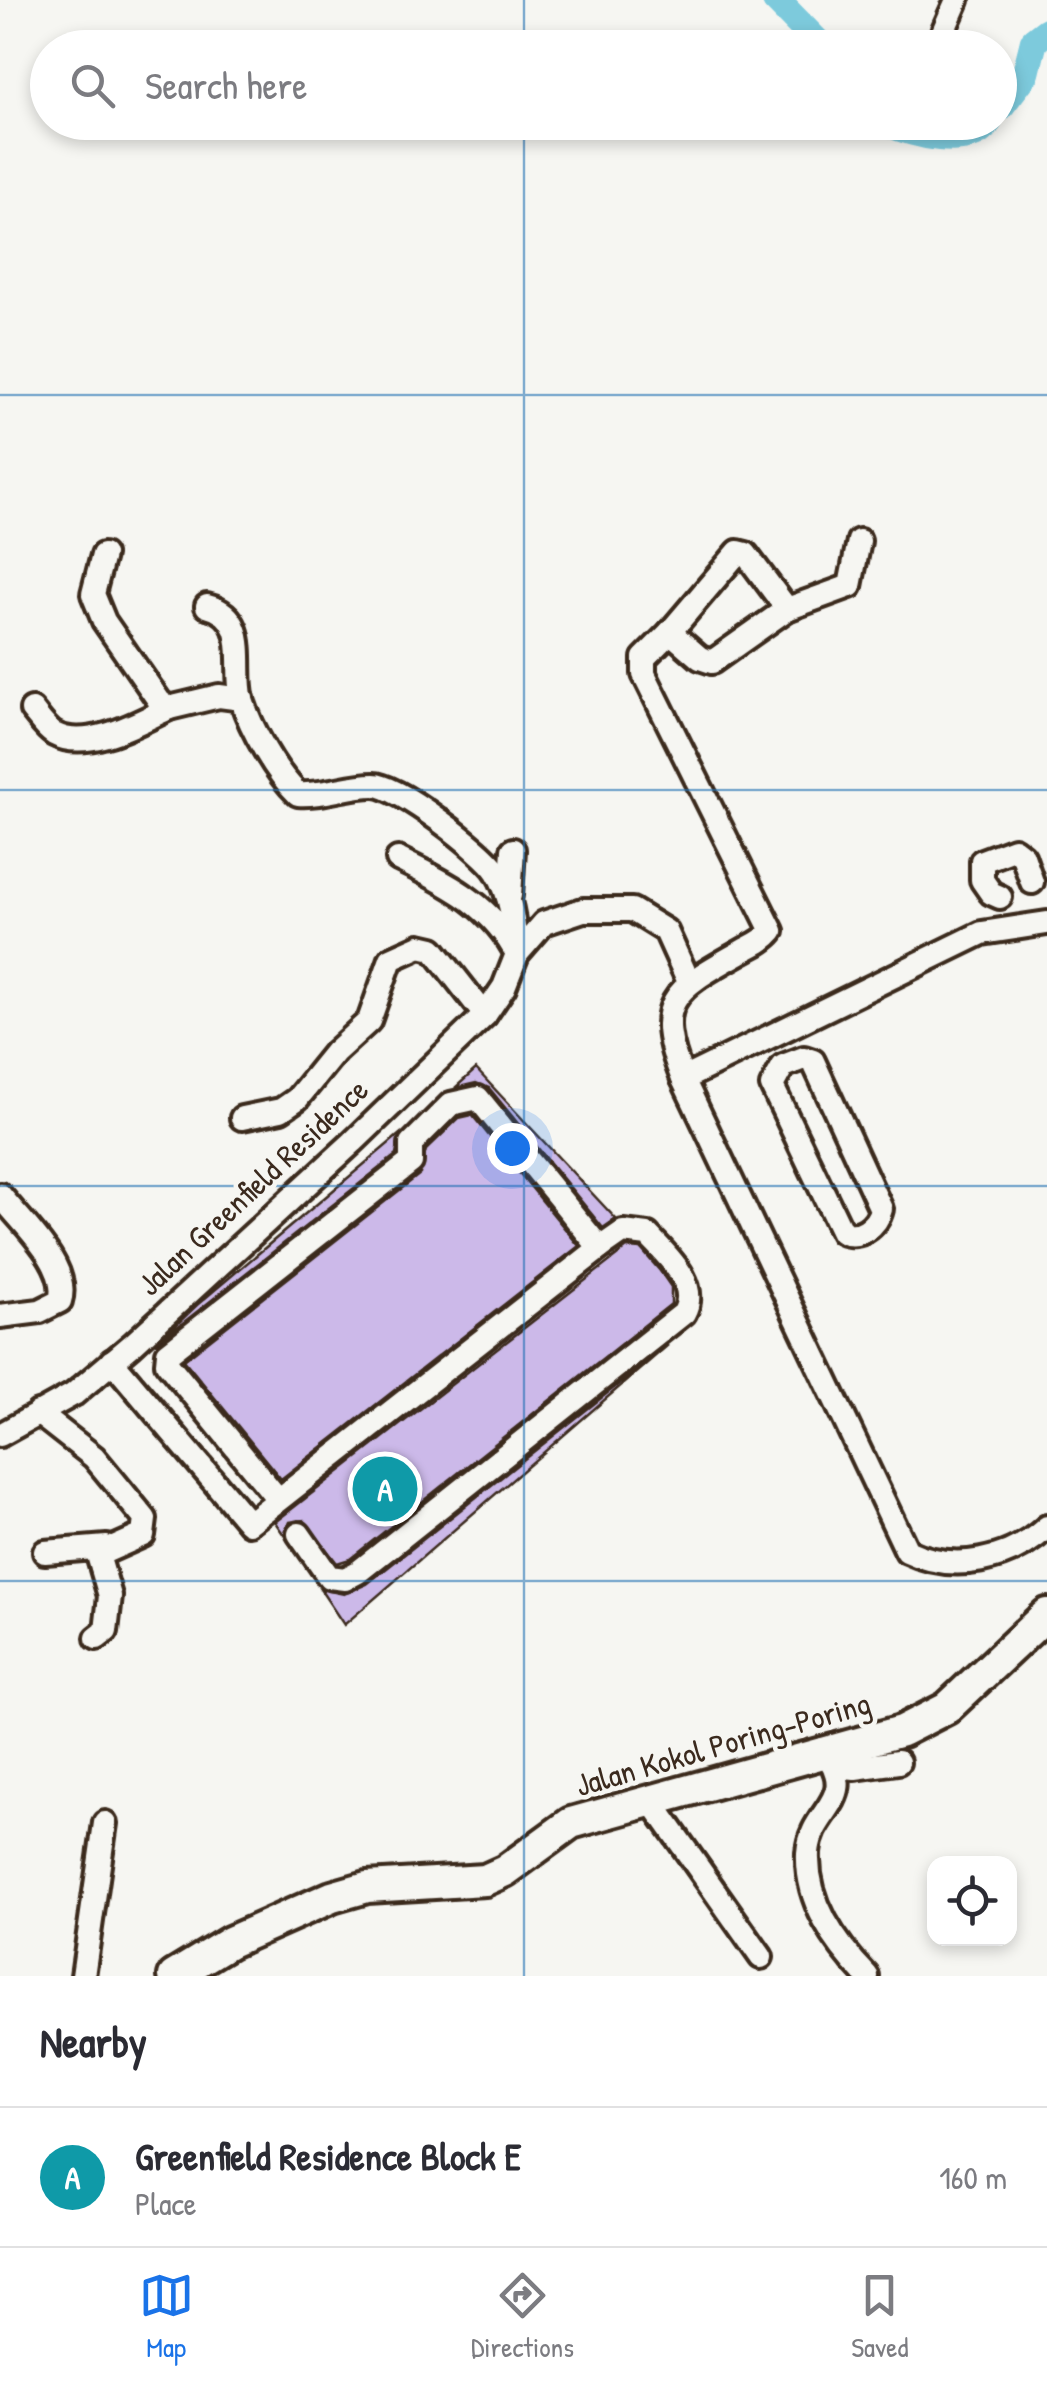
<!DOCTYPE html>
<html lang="en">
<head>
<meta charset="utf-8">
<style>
  :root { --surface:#fff; --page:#f2f2f3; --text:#2b2b33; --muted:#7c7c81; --line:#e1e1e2; --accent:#1a73e8 }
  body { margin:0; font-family:"Patrick Hand",sans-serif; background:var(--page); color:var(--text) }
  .controls { position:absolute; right:30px; bottom:30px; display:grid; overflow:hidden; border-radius:20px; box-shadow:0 5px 15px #0003 }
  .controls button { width:90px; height:90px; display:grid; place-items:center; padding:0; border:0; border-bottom:2px solid var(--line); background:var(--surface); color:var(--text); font:50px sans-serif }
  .you { position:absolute; left:512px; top:1148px; width:35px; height:35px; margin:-25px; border:8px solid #fff; border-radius:50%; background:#1a73e8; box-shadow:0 0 0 15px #1a73e833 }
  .badge { display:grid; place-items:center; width:65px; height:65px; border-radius:50%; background:var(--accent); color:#fff; font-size:32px; font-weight:700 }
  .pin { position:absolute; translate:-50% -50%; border:5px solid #fff; box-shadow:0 2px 10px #0006 }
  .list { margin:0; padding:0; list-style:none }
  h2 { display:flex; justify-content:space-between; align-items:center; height:130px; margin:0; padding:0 40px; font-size:42px }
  h2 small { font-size:32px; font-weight:400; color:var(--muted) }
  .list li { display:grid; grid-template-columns:65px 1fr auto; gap:30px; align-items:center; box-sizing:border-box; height:140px; padding:0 40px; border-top:2px solid var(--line) }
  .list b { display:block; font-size:38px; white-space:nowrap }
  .list p { margin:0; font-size:32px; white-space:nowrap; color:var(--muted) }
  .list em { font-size:32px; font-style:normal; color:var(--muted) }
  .icon { flex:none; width:55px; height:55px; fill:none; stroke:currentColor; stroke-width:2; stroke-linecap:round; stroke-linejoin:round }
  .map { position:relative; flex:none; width:1047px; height:1976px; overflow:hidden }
  .search { position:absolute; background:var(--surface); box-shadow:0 5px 15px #0003; left:30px; right:30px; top:30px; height:110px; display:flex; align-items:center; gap:25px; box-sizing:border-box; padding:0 35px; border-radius:55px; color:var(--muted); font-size:38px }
  .sheet { height:270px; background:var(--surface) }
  nav { display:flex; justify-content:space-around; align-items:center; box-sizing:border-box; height:140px; border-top:2px solid var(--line); background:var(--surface); font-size:28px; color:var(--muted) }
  nav a { display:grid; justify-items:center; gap:5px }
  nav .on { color:var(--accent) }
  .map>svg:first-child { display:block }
</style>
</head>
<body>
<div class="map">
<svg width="1047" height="1976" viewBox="0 0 1047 1976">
  <rect width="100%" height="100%" fill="#f6f6f2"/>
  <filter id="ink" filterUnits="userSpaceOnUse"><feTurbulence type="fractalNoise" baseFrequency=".01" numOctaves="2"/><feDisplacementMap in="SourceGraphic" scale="20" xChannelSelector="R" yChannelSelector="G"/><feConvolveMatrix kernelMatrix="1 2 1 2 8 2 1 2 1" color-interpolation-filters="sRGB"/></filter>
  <g filter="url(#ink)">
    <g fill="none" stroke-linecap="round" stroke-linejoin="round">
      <g stroke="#7dcadc" stroke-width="28">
        <path d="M 776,0 L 823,48"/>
        <path d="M 1000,107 L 1026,73 L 1034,41 L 1047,31"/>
        <path d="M 886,122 C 910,133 971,151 988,122"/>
      </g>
    </g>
    <g fill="#ccb9e9" stroke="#3b2a1e" stroke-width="2.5">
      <path d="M 476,1069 L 616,1219 L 603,1228 L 489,1088 L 476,1083 L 455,1088 Z"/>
      <path d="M 472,1115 L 579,1246 L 281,1479 L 184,1360 L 420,1174 L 426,1150 L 459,1118 Z"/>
      <path d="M 400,1134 L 396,1155 L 156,1344 L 197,1305 Z"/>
      <path d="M 627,1248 L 641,1249 L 660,1271 L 671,1287 L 671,1304 L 350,1559 L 337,1563 L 304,1520 L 290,1522 L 284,1535 L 275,1522 Z"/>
      <path d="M 668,1345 L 344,1625 L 320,1589 L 344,1594 L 367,1584 Z"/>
    </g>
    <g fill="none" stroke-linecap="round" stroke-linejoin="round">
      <g stroke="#3b2a1e" stroke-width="30">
        <g id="minor">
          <path d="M 936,48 L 957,0"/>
          <path d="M 738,552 L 746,554 L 787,609 L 712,662 L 700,658 L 670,632 Z"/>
          <path d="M 103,555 L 93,594 L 104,621 L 160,702 L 169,708 L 219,696 L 242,699"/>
          <path d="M 207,606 C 253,617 233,668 242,700 C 251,729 276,773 298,794 C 324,796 348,785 374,785 C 398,785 485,852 497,872 C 512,897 514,926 517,954"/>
          <path d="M 787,609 L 850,586 L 859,541"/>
          <path d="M 670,632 L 644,658 L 644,674 L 772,931 C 764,941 751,946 739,953 C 673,990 652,1002 683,1079 L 907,1551 C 953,1573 1010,1562 1047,1527"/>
          <path d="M 32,710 C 38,717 46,729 54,734 C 87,752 140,722 169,708"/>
          <path d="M 398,859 C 443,881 487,902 513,947"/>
          <path d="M 510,895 L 513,850"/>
          <path d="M 1000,897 L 991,893 L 982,880 L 982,861 L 1014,849 L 1023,856 L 1032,882"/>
          <path d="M 804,1058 L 813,1061 L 881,1209 C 877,1226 859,1240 842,1232 L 772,1086 L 783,1066 Z"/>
          <path d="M 683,1079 L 982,933 L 1047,923"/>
          <path d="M 242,1118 L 281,1110 L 297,1099 L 335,1052 L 369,1021 L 391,959 L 420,946 L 433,949 L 485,1015"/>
          <path d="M 0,1195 C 21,1222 71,1266 60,1301 L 40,1311 L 0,1316"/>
          <path d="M 112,1361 L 249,1523 L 600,1248 L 478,1098 L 451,1104 L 411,1144 L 411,1162 L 168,1353 L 167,1363 L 278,1499"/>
          <path d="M 38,1413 L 94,1457 L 145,1519 L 143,1535 L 98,1555 L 110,1596 L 106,1631 L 97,1638"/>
          <path d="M 0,1435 L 74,1394 L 132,1345 L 353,1142 L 485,1015 L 504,987 L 517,954 L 544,923 L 583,910 L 632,910 L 666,931 L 689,982"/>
          <path d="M 299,1534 L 329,1577 L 345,1579 L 358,1572 L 684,1313 C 700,1284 667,1256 648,1235 L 623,1232 L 600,1248"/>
          <path d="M 45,1552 L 107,1547"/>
          <path d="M 823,1749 C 862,1801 811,1807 808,1853 C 806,1902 835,1943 867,1976"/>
          <path d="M 836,1766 L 855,1768 L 898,1762"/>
          <path d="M 652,1802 L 761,1957"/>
          <path d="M 83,1976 L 105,1823"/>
        </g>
      </g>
      <g stroke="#3b2a1e" stroke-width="38">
        <path id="major" d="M 174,1976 L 230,1942 L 332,1897 L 367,1887 L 485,1880 L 505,1871 L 571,1823 L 902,1731 L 947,1708 L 1047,1614"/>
      </g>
      <use href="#minor" stroke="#f6f6f2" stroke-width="22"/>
      <use href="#major" stroke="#f6f6f2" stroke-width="30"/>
    </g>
  </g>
  <path fill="none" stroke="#1f6fb2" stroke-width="2.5" stroke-opacity="0.55" d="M 524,0 L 524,48M 524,122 L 524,1976M 0,395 L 1047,395M 0,790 L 1047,790M 0,1186 L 1047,1186M 0,1581 L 1047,1581"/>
  <g text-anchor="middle" stroke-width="9" stroke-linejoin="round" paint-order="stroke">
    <g font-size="32" fill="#3b2a1e" stroke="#f6f6f2">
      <text transform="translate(253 1187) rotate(-43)" y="11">Jalan Greenfield Residence</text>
      <text transform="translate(723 1744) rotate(-16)" y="11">Jalan Kokol Poring-Poring</text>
    </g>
  </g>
</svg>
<div class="controls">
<button><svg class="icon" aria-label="locate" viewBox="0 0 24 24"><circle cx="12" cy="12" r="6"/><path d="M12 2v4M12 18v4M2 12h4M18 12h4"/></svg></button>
</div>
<div class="you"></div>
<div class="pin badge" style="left:385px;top:1489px;background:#0f9aa8">A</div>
<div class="search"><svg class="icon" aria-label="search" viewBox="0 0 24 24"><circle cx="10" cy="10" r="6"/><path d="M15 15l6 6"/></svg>Search here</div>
</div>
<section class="sheet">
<h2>Nearby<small></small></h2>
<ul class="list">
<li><span class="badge" style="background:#0f9aa8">A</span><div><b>Greenfield Residence Block E</b><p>Place</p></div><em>160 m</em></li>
</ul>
</section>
<nav>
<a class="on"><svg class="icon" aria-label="map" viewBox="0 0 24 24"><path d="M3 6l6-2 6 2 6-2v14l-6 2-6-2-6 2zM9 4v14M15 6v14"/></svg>Map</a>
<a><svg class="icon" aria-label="directions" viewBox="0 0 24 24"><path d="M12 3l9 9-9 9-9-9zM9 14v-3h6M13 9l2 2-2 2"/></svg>Directions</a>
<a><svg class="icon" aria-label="saved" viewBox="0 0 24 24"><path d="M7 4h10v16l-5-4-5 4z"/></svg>Saved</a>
</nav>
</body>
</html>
